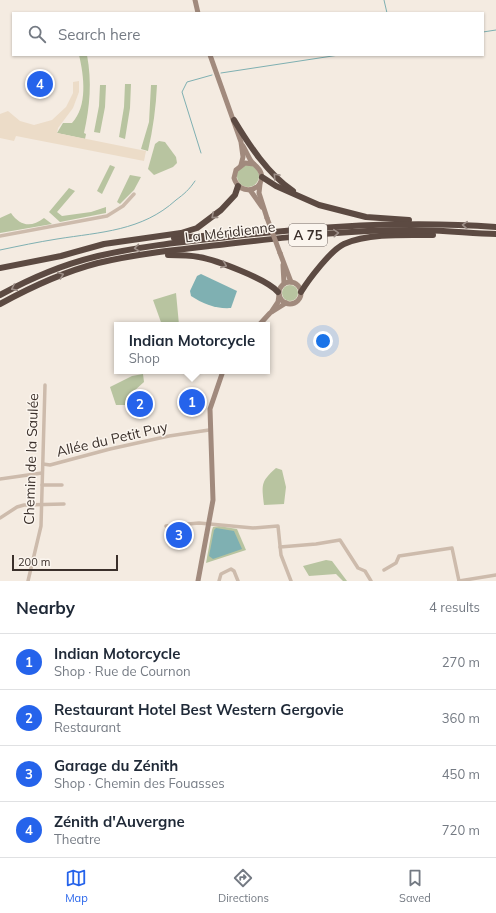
<!DOCTYPE html>
<html lang="en">
<head>
<meta charset="utf-8">
<style>
  :root { --surface:#fff; --page:#f2f2f3; --text:#1f2937; --muted:#747a83; --line:#e0e1e3; --accent:#2563eb }
  body { margin:0; font-family:Mulish,sans-serif; background:var(--page); color:var(--text) }
  .scale { position:absolute; left:12px; bottom:10px; width:106px; box-sizing:border-box; padding-left:4px; border:2px solid #3b302b; border-top:0; font-size:11px; line-height:14px; white-space:nowrap; color:#3b302b; -webkit-text-stroke:3px #fbf5ee; paint-order:stroke }
  .you { position:absolute; left:323px; top:341px; width:14px; height:14px; margin:-10px; border:3px solid #fff; border-radius:50%; background:#1a73e8; box-shadow:0 0 0 6px #1a73e833 }
  .badge { display:grid; place-items:center; width:26px; height:26px; border-radius:50%; background:var(--accent); color:#fff; font-size:13px; font-weight:700 }
  .pin { position:absolute; translate:-50% -50%; border:2px solid #fff; box-shadow:0 1px 4px #0006 }
  .popup { position:absolute; left:114px; top:322px; width:156px; height:52px; box-sizing:border-box; display:grid; place-content:center; border-radius:0px; background:var(--surface); filter:drop-shadow(0 1px 3px #0005); font-size:13px; white-space:nowrap; color:var(--muted) }
  .popup b { font-size:15px; color:var(--text) }
  .popup::after { content:''; position:absolute; left:50%; top:100%; margin-left:-8px; border:8px solid transparent; border-top-color:var(--surface) }
  .list { margin:0; padding:0; list-style:none }
  h2 { display:flex; justify-content:space-between; align-items:center; height:52px; margin:0; padding:0 16px; font-size:17px }
  h2 small { font-size:13px; font-weight:400; color:var(--muted) }
  .list li { display:grid; grid-template-columns:26px 1fr auto; gap:12px; align-items:center; box-sizing:border-box; height:56px; padding:0 16px; border-top:1px solid var(--line) }
  .list b { display:block; font-size:15px; white-space:nowrap }
  .list p { margin:0; font-size:13px; white-space:nowrap; color:var(--muted) }
  .list em { font-size:13px; font-style:normal; color:var(--muted) }
  .icon { flex:none; width:22px; height:22px; fill:none; stroke:currentColor; stroke-width:2; stroke-linecap:round; stroke-linejoin:round }
  .map { position:relative; flex:none; width:496px; height:581px; overflow:hidden }
  .search { position:absolute; background:var(--surface); box-shadow:0 1px 3px #0004; left:12px; right:12px; top:12px; height:44px; display:flex; align-items:center; gap:10px; box-sizing:border-box; padding:0 14px; border-radius:0px; color:var(--muted); font-size:15px }
  .sheet { height:276px; background:var(--surface) }
  nav { display:flex; justify-content:space-around; align-items:center; box-sizing:border-box; height:56px; border-top:1px solid var(--line); background:var(--surface); font-size:11px; color:var(--muted) }
  nav a { display:grid; justify-items:center; gap:2px }
  nav .on { color:var(--accent) }
  .map>svg:first-child { display:block }
</style>
</head>
<body>
<div class="map">
<svg width="496" height="581" viewBox="0 0 496 581">
  <rect width="100%" height="100%" fill="#f4ebe1"/>
  <g fill="#b8c4a0">
    <path d="M 79,55 L 87,55 C 92,82 90,106 84,133 L 86,134 L 85,139 L 57,133 L 63,123 L 72,123 C 88,106 84,76 79,55 Z"/>
    <path d="M 125,84 L 131,84 L 130,108 L 125,139 L 119,137 L 124,107 Z"/>
    <path d="M 100,85 L 106,85 L 105,107 L 100,133 L 94,132 L 99,106 Z"/>
    <path d="M 151,85 L 157,85 C 156,107 153,129 148,151 L 141,149 L 149,122 Z"/>
    <path d="M 159,141 L 165,142 L 176,157 L 177,163 L 173,167 L 154,175 L 148,169 L 155,144 Z"/>
    <path d="M 110,165 L 115,167 L 102,194 L 97,191 Z"/>
    <circle cx="248" cy="176" r="11"/>
    <path d="M 130,175 L 141,177 L 134,190 L 120,204 L 117,202 Z"/>
    <path d="M 69,188 L 75,191 L 57,212 L 62,216 L 91,212 L 106,207 L 106,213 L 60,222 L 49,212 Z"/>
    <path d="M 11,213 C 20,226 31,228 44,218 L 52,224 L 0,233 L 0,218 Z"/>
    <circle cx="290" cy="293" r="8"/>
    <path d="M 176,293 L 179,325 L 162,325 L 153,300 Z"/>
    <path d="M 143,374 L 144,382 L 134,391 L 125,405 L 116,405 L 110,387 L 132,376 Z"/>
    <path d="M 276,468 L 282,470 L 286,487 L 284,504 L 264,505 C 262,485 260,482 276,468 Z"/>
    <path d="M 219,526 L 237,529 L 246,550 L 206,563 L 212,530 L 213,527 Z"/>
    <path d="M 326,560 L 332,561 L 347,581 L 343,581 L 336,574 L 309,576 L 303,566 Z"/>
  </g>
  <path fill="#ecdcc8" d="M 79,81 L 79,92 L 73,108 L 58,128 L 57,133 L 146,151 L 144,161 L 16,136 L 14,141 L 0,138 L 0,114 L 8,111 L 20,121 L 34,125 L 52,120 L 66,107 L 73,93 L 73,82 Z"/>
  <g fill="#7fb0b2">
    <path d="M 201,274 L 237,291 L 231,308 C 216,309 203,304 191,296 L 190,291 L 197,276 Z"/>
    <path d="M 216,528 L 234,531 L 242,549 L 213,559 L 209,556 L 214,530 Z"/>
  </g>
  <g fill="none" stroke-linecap="round" stroke-linejoin="round">
    <g stroke="#7fb0b2" stroke-width="1">
      <path d="M 384,0 L 387,13"/>
      <path d="M 483,32 L 496,30"/>
      <path d="M 221,73 L 339,55"/>
      <path d="M 201,153 L 182,92 L 187,82 L 212,75"/>
      <path d="M 0,250 C 19,246 38,242 57,239 C 101,232 142,231 176,200 C 184,194 189,190 195,181"/>
    </g>
    <g stroke="#cdbbac" stroke-width="3.5">
      <path d="M 0,236 L 107,216 L 123,206 L 134,194"/>
      <path d="M 43,464 L 50,465 L 110,449 L 169,436 L 209,430"/>
      <path d="M 0,479 L 42,473"/>
      <path d="M 42,485 L 62,485"/>
      <path d="M 0,518 L 17,507 L 24,505 L 64,504"/>
      <path d="M 166,526 L 199,523 L 253,528 L 278,526 L 281,555 L 291,581"/>
      <path d="M 280,547 L 316,544 L 340,540 L 358,568 L 365,571 L 371,581"/>
      <path d="M 384,570 L 396,563 L 399,556 L 452,548 L 459,581"/>
      <path d="M 28,581 L 41,526 L 45,385"/>
      <path d="M 219,581 L 221,574 L 231,569 L 234,571 L 238,581"/>
      <path d="M 459,581 L 496,575"/>
    </g>
    <g stroke="#a18a7d" stroke-width="5">
      <path d="M 195,0 L 198,13"/>
      <path d="M 210,55 L 241,142 L 243,157 L 241,165"/>
      <path d="M 243,146 C 246,151 248,156 251,161 C 254,165 259,167 261,173 C 266,190 240,198 234,178 L 236,170 L 245,163 L 254,164"/>
      <path d="M 260,184 L 259,193 L 267,218"/>
      <path d="M 250,190 L 262,207"/>
      <path d="M 280,253 L 291,282"/>
      <path d="M 283,265 L 284,283"/>
      <circle cx="290" cy="293" r="11"/>
      <path d="M 272,311 L 278,302 L 279,295"/>
      <path d="M 259,325 L 270,313 L 286,303"/>
      <path d="M 198,581 L 213,500 L 210,409 L 223,371"/>
    </g>
    <g stroke="#5c4a42" stroke-width="6">
      <path d="M 234,120 C 249,145 268,174 293,191"/>
      <path d="M 262,177 L 276,186 L 319,205 L 366,217 L 409,220"/>
      <path d="M 174,238 L 217,235"/>
      <path d="M 168,255 C 178,255 189,255 199,257 C 216,260 267,279 278,292"/>
      <path d="M 0,268 L 61,256 L 104,244 L 181,233 L 197,228 L 221,210 L 235,195 L 238,186"/>
      <path d="M 301,292 C 309,279 331,250 344,244 C 368,233 407,235 433,235"/>
      <path d="M 0,295 C 31,278 64,264 98,256 C 141,246 184,242 227,237 C 317,226 406,220 496,227"/>
      <path d="M 0,304 C 31,287 63,272 98,263 C 140,253 184,249 227,244 C 288,237 349,230 411,230 C 440,230 468,233 496,234"/>
    </g>
    <path stroke="#a18a7d" stroke-width="5" d="M 267,218 L 280,253"/>
  </g>
  <defs><path id="oneway-chevron" d="M-2-3.5L2.5 0L-2 3.5" fill="none" stroke-width="1.6" stroke-linecap="round" stroke-linejoin="round"/></defs>
  <g stroke="#9c8e87">
    <use href="#oneway-chevron" transform="translate(276 176) rotate(-133)"/>
    <use href="#oneway-chevron" transform="translate(214 216) rotate(140)"/>
    <use href="#oneway-chevron" transform="translate(465 225) rotate(-177)"/>
    <use href="#oneway-chevron" transform="translate(336 233) rotate(-4)"/>
    <use href="#oneway-chevron" transform="translate(137 248) rotate(172)"/>
    <use href="#oneway-chevron" transform="translate(224 265) rotate(22)"/>
    <use href="#oneway-chevron" transform="translate(61 275) rotate(-20)"/>
    <use href="#oneway-chevron" transform="translate(14 288) rotate(154)"/>
  </g>
  <g text-anchor="middle" stroke-width="3" stroke-linejoin="round" paint-order="stroke">
    <rect fill="#fbf5ee" stroke="#756b66" stroke-width="1" x="289" y="224" width="38" height="22" rx="3"/>
    <g font-size="13" font-weight="bold" fill="#3b302b">
      <text x="308" y="240">A 75</text>
    </g>
    <g font-size="14" fill="#3b302b" stroke="#fbf5ee">
      <text transform="translate(230 232) rotate(-7)" y="5">La Méridienne</text>
      <text transform="translate(112 439) rotate(-13)" y="5">Allée du Petit Puy</text>
      <text transform="translate(31 459) rotate(-88)" y="5">Chemin de la Saulée</text>
    </g>
  </g>
</svg>
<div class="scale">200 m</div>
<div class="you"></div>
<div class="pin badge" style="left:192px;top:402px">1</div>
<div class="popup"><b>Indian Motorcycle</b>Shop</div>
<div class="pin badge" style="left:140px;top:404px">2</div>
<div class="pin badge" style="left:179px;top:535px">3</div>
<div class="pin badge" style="left:40px;top:84px">4</div>
<div class="search"><svg class="icon" aria-label="search" viewBox="0 0 24 24"><circle cx="10" cy="10" r="6"/><path d="M15 15l6 6"/></svg>Search here</div>
</div>
<section class="sheet">
<h2>Nearby<small>4 results</small></h2>
<ul class="list">
<li><span class="badge">1</span><div><b>Indian Motorcycle</b><p>Shop · Rue de Cournon</p></div><em>270 m</em></li>
<li><span class="badge">2</span><div><b>Restaurant Hotel Best Western Gergovie</b><p>Restaurant</p></div><em>360 m</em></li>
<li><span class="badge">3</span><div><b>Garage du Zénith</b><p>Shop · Chemin des Fouasses</p></div><em>450 m</em></li>
<li><span class="badge">4</span><div><b>Zénith d'Auvergne</b><p>Theatre</p></div><em>720 m</em></li>
</ul>
</section>
<nav>
<a class="on"><svg class="icon" aria-label="map" viewBox="0 0 24 24"><path d="M3 6l6-2 6 2 6-2v14l-6 2-6-2-6 2zM9 4v14M15 6v14"/></svg>Map</a>
<a><svg class="icon" aria-label="directions" viewBox="0 0 24 24"><path d="M12 3l9 9-9 9-9-9zM9 14v-3h6M13 9l2 2-2 2"/></svg>Directions</a>
<a><svg class="icon" aria-label="saved" viewBox="0 0 24 24"><path d="M7 4h10v16l-5-4-5 4z"/></svg>Saved</a>
</nav>
</body>
</html>
